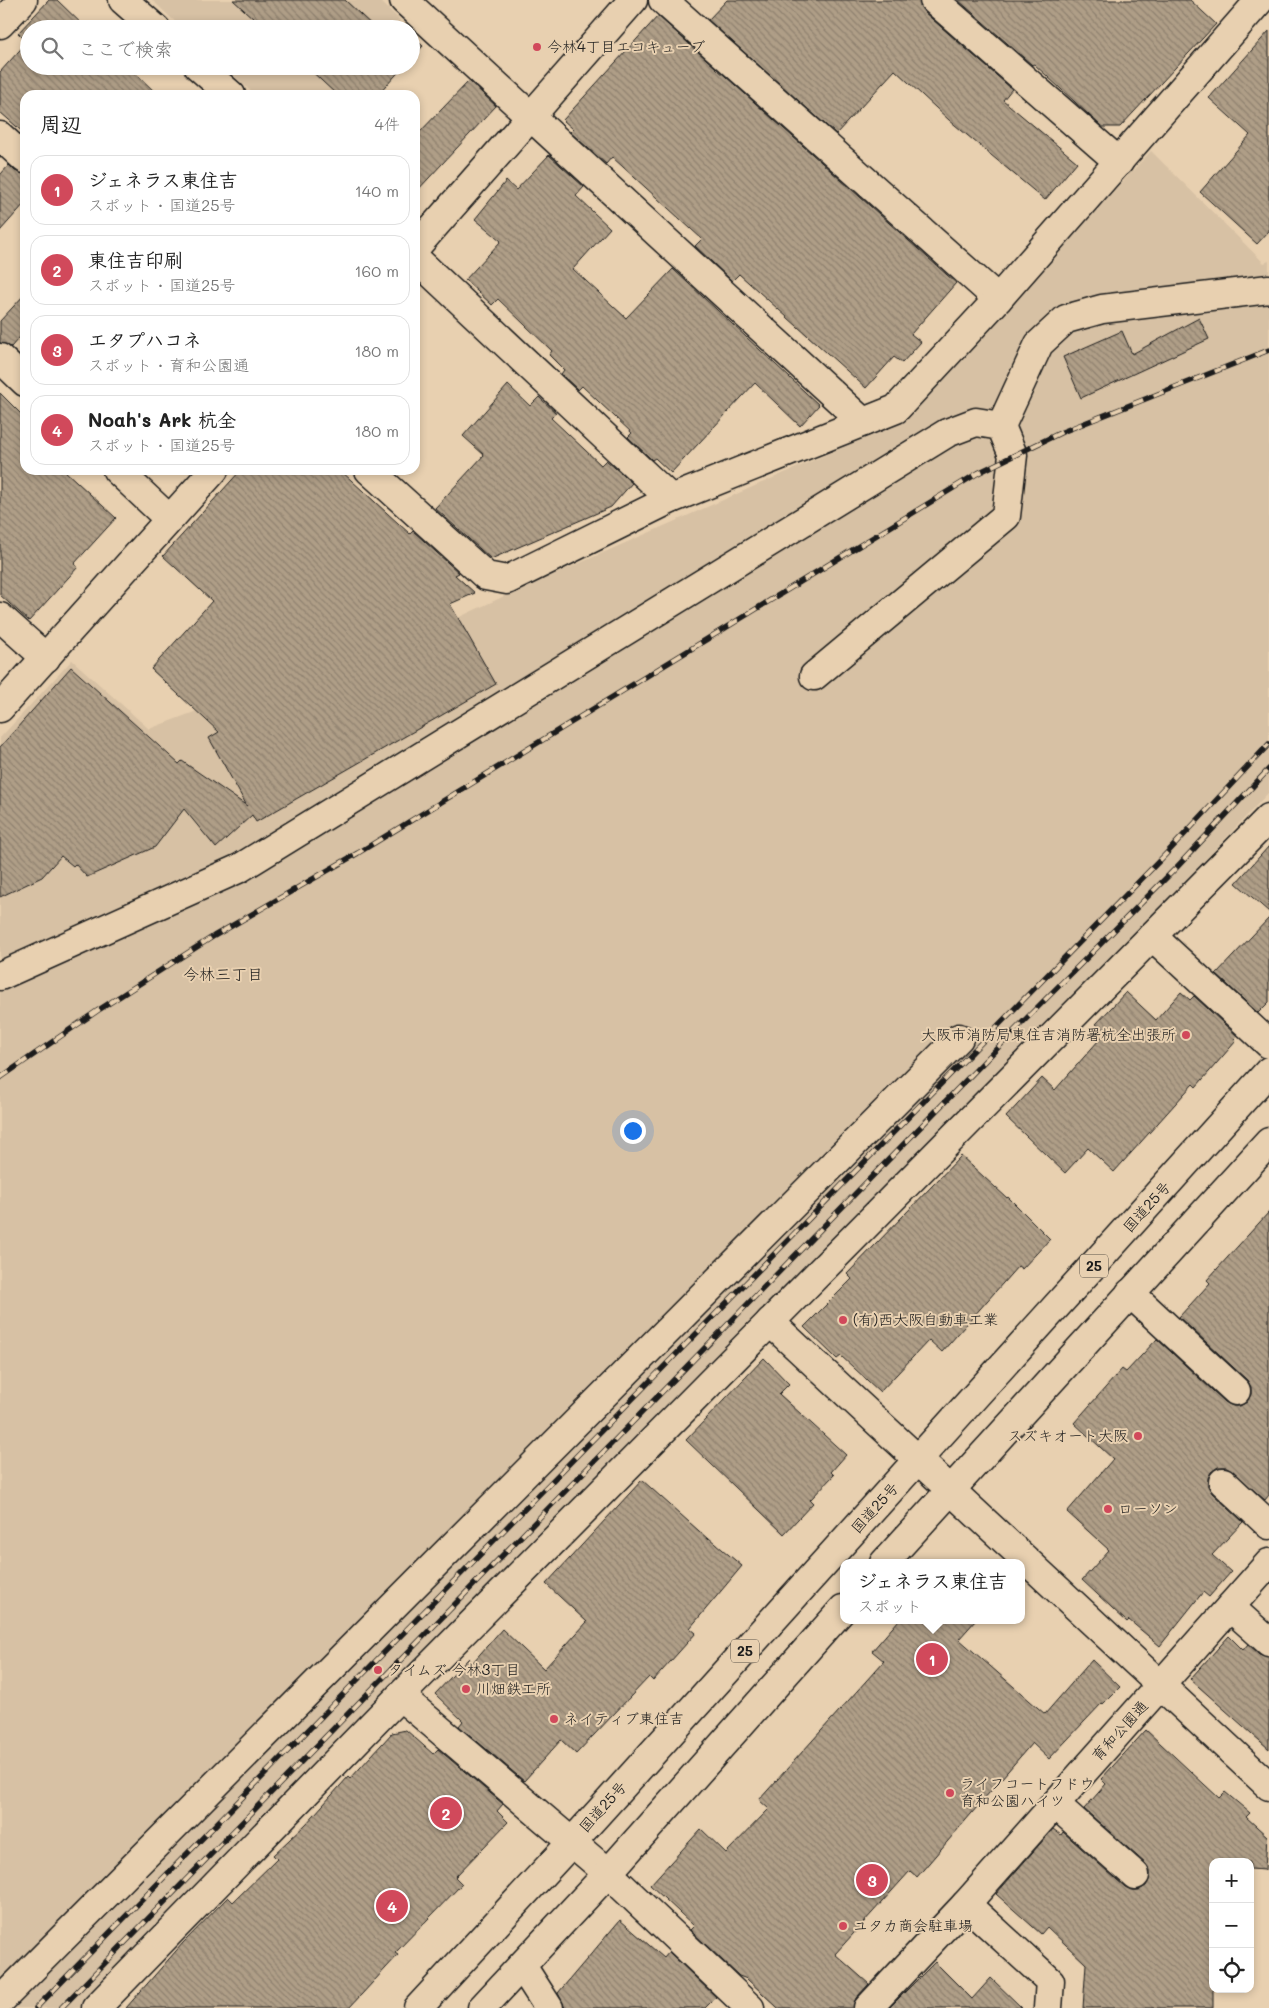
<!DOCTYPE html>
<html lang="ja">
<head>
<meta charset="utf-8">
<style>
  :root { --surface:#fff; --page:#f2f2f2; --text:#222; --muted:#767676; --line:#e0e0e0; --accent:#d1495b }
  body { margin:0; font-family:Mali,"Klee One",sans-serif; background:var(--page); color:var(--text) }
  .controls { position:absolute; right:15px; bottom:15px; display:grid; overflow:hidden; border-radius:10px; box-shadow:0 2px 8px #0003 }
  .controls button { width:45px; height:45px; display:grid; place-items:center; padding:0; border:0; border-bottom:1px solid var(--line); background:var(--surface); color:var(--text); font:25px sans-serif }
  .you { position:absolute; left:632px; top:1130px; width:18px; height:18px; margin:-12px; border:4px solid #fff; border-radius:50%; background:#1a73e8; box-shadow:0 0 0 8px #1a73e833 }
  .badge { display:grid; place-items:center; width:32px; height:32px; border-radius:50%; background:var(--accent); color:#fff; font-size:16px; font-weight:700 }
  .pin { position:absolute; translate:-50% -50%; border:2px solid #fff; box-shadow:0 1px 5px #0006 }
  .popup { position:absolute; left:840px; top:1559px; width:185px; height:65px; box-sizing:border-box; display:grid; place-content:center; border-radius:10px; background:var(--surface); filter:drop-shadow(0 1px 4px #0005); font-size:16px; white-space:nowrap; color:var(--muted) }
  .popup b { font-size:19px; color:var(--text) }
  .popup::after { content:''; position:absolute; left:50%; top:100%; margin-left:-10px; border:10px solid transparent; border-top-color:var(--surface) }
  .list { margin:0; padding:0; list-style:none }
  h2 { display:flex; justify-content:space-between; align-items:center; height:65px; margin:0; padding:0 20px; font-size:21px }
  h2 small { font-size:16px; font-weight:400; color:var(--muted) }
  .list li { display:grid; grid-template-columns:32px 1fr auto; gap:15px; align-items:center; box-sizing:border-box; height:70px; margin:0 10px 10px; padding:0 10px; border:1px solid var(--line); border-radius:15px }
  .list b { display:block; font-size:19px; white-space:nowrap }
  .list p { margin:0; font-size:16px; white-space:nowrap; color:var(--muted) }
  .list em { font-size:16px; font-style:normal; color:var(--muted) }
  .icon { flex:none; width:28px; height:28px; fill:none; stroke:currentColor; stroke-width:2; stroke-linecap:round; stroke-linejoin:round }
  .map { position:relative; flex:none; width:1269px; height:2008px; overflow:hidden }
  .search { position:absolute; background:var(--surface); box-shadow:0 2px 8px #0003; left:20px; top:20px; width:400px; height:55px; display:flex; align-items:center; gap:12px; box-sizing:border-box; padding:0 18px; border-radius:28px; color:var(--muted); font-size:19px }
  .panel { position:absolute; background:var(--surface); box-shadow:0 2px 8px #0003; left:20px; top:90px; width:400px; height:385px; border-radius:15px }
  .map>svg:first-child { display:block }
</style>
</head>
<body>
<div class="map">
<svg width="1269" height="2008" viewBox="0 0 1269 2008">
  <defs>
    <pattern id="building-back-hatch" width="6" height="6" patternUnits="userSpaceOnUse" patternTransform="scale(1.25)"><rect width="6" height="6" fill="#af9e87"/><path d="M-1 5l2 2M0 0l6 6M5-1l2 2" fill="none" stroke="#8e806e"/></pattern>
  </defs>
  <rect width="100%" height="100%" fill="#e8d0b0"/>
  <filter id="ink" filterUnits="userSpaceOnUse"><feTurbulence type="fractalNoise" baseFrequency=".02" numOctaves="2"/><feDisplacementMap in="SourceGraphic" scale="10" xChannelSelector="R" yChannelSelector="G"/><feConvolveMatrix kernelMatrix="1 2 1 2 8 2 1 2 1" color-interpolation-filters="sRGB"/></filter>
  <g filter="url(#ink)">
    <g fill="#d7c1a4">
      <path d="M 152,0 L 379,0 L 400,20 L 393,29 L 183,29 Z"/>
      <path d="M 224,66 L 360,66 L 334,95 L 255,95 Z"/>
      <path d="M 1151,151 L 1264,263 L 1269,261 L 1269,792 L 1131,939 L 83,2008 L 0,2008 L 0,738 L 72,660 L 149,729 L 229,699 L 329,678 L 498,599 L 898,423 Z"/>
    </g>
    <g fill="url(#building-back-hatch)" stroke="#1c1c1c">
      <path d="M 49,0 L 57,0 L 87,29 L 29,29 L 29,66 L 128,66 L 158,95 L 25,95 L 25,134 L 0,112 L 0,72 L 27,42 L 18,33 Z"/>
      <path d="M 233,0 L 345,0 L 376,29 L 265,29 Z"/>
      <path d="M 727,0 L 919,0 L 924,12 L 1012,89 L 1003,100 L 1077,162 L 1045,200 L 949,120 L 895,70 L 836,134 L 708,20 Z"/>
      <path d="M 958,0 L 1190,0 L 1216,24 L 1120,127 L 1102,127 L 1034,64 L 1032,65 Z"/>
      <path d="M 658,16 L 956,283 L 911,334 L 921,342 L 902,363 L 894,357 L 866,388 L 739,274 L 732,281 L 695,246 L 702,239 L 612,157 L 606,164 L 570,132 L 573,129 L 563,120 Z"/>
      <path d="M 1269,31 L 1269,231 L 1257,244 L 1200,192 L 1250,135 L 1209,98 Z"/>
      <path d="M 411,35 L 423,46 L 411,59 Z"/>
      <path d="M 306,66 L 404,66 L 378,95 L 337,95 Z"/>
      <path d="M 469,81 L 496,106 L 415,193 L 415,137 Z"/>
      <path d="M 549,155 L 584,187 L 576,196 L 610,228 L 573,269 L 626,318 L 673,269 L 819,405 L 800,426 L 755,383 L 671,473 L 655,458 L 652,460 L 628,437 L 632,433 L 582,386 L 578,390 L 561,374 L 564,370 L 549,355 L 552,351 L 498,299 L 492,305 L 465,280 L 501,241 L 475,219 L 506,181 L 516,190 Z"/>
      <path d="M 9,165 L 15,171 L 25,174 L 25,203 L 0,231 L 0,175 Z"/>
      <path d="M 25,294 L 25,331 L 11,347 L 0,343 L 0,321 Z"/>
      <path d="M 1199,318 L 1209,339 L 1081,398 L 1063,357 L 1122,331 L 1132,354 Z"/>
      <path d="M 508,385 L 530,406 L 539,397 L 556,413 L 551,418 L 601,465 L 606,460 L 632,483 L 611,507 L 491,559 L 435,508 L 484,455 L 463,436 Z"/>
      <path d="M 0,393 L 25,418 L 25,470 L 64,470 L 116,518 L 74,564 L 78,567 L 29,621 L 0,595 Z"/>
      <path d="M 241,470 L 340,470 L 410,534 L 413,531 L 459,573 L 455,575 L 475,593 L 450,604 L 496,684 L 256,822 L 252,815 L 216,848 L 184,809 L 155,847 L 87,877 L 75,864 L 73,866 L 61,856 L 42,877 L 0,897 L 0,747 L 71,667 L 179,764 L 182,761 L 247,806 L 209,738 L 219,732 L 151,669 L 212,601 L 163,556 Z"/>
      <path d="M 1269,846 L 1269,912 L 1236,883 Z"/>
      <path d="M 1269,918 L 1269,1002 L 1258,1013 L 1216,974 Z"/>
      <path d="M 1126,992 L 1156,1020 L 1181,992 L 1190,1000 L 1194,996 L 1237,1036 L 1234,1039 L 1236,1041 L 1196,1087 L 1193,1084 L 1114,1172 L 1088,1148 L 1065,1173 L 1006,1117 L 1042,1078 L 1055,1090 L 1106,1032 L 1096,1024 Z"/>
      <path d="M 961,1156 L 1007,1198 L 1008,1197 L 1050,1239 L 1022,1269 L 1018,1266 L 942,1352 L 929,1340 L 880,1392 L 841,1356 L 837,1359 L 804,1327 L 852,1279 L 847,1274 Z"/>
      <path d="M 1269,1212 L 1269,1495 L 1265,1500 L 1227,1467 L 1218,1467 L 1211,1472 L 1208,1478 L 1208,1486 L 1212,1493 L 1243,1522 L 1212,1555 L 1231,1572 L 1209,1597 L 1203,1592 L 1160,1646 L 1129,1620 L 1127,1622 L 1082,1580 L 1109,1550 L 1067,1512 L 1113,1459 L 1074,1423 L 1122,1369 L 1126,1372 L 1157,1339 L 1225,1402 L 1233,1406 L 1240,1406 L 1247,1402 L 1251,1394 L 1251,1387 L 1247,1380 L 1179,1317 L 1210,1283 L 1207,1280 Z"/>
      <path d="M 764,1358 L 789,1384 L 779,1394 L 846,1455 L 831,1472 L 834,1475 L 810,1500 L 813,1503 L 784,1534 L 686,1440 Z"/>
      <path d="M 642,1480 L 708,1539 L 709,1538 L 742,1566 L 690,1628 L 696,1633 L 653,1681 L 649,1677 L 576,1754 L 561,1740 L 524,1781 L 459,1726 L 463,1721 L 435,1694 L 469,1658 L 473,1662 L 502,1629 L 544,1669 L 587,1622 L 546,1584 Z"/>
      <path d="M 899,1620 L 976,1620 L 959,1639 L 1045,1714 L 1092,1660 L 1120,1687 L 1103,1704 L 1102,1703 L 1049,1759 L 1032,1743 L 917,1877 L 910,1871 L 835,1954 L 869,1984 L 856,1998 L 853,2008 L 778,2008 L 747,1979 L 739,1976 L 690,1930 L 694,1926 L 650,1885 L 701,1829 L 726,1853 L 769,1809 L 759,1800 L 884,1661 L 872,1651 Z"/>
      <path d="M 1229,1636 L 1243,1650 L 1248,1644 L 1259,1654 L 1269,1657 L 1269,1749 L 1190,1679 Z"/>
      <path d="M 406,1730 L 433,1754 L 438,1749 L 503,1804 L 497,1811 L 508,1822 L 455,1877 L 462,1884 L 395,1953 L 398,1955 L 349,2008 L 126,2008 L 183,1943 L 228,1897 L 233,1902 L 277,1859 L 273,1855 L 306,1824 L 348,1777 L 350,1779 L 392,1733 Z"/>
      <path d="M 1146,1730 L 1219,1798 L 1225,1792 L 1250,1813 L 1246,1817 L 1267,1836 L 1265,1870 L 1250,1869 L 1250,1862 L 1213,1862 L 1213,2008 L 1083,2008 L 1086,1964 L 1047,1927 L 1041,1934 L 996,1894 L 1053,1829 L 1061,1835 L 1063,1832 L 1125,1887 L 1131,1890 L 1139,1890 L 1146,1886 L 1150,1878 L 1150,1870 L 1146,1864 L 1084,1809 L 1106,1784 L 1101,1779 Z"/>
      <path d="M 620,1920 L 664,1958 L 669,1952 L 716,1997 L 705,2008 L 565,2008 L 558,1993 Z"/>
      <path d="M 935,1962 L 972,1999 L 991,1978 L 1022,2008 L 889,2008 Z"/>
    </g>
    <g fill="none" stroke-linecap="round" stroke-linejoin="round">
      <g stroke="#1c1c1c" stroke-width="31">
        <g id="minor">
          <path d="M 123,0 L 156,29"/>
          <path d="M 404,0 L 863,422"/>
          <path d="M 663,0 L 998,299"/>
          <path d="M 934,0 L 1119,162"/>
          <path d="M 0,24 L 23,0"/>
          <path d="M 198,66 L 231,95"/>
          <path d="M 0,136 L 25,159"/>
          <path d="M 415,248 L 633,0"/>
          <path d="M 415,258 L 671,499"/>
          <path d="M 0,358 L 25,382"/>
          <path d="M 1001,426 L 1039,344 L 1066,319 L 1102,309 L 1269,289"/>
          <path d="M 117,470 L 169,519"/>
          <path d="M 369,470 L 486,576 L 507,580 L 671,499 L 896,409 L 998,299 L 1260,0"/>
          <path d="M 0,617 L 46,658"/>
          <path d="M 0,708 L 214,470"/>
          <path d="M 1152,936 L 1269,1044"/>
          <path d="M 0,976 L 240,868 L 947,433 L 976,422 L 1001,426 L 1013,455 L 1006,516 L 814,676"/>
          <path d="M 1130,1293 L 1236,1391"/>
          <path d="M 770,1322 L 1269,1786"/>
          <path d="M 1223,1482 L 1269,1525"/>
          <path d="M 1230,1607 L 1269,1642"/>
          <path d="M 400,1696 L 608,1873 L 750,2008"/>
          <path d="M 1055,1804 L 1135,1875"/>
          <path d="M 966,1904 L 1050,1981 L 1048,2008"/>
          <path d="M 522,1966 L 549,2008"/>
          <path d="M 0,2001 L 959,1038"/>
          <path d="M 96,2008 L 400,1696 L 1269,818"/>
          <path d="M 868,2008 L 966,1904 L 1269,1563"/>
        </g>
      </g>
      <g stroke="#1c1c1c" stroke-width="31">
        <g id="highway">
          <path d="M 884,1563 L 1269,1142"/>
          <path d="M 418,2008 L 572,1842 L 1269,1071"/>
          <path d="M 482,2008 L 608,1873 L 843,1609"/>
        </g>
      </g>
      <use href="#minor" stroke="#e8d0b0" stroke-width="28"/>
      <use href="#highway" stroke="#e8d0b0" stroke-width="28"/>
      <g stroke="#1c1c1c" stroke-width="5.5">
        <g id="rail">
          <path d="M 0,1078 L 97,1011 L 214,936 L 358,853 L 978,473 L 1062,432 L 1269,350"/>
          <path d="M 36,2008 L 1165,855 L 1269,744"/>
          <path d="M 61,2008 L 1014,1031 L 1176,868 L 1269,769"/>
        </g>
      </g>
      <use href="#rail" stroke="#e8d0b0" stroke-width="4" stroke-dasharray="11" stroke-linecap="butt"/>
    </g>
  </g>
  <g fill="#d1495b" stroke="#e8d0b0" stroke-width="2">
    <circle cx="537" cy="47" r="5"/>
    <circle cx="1186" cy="1035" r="5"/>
    <circle cx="843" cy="1320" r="5"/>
    <circle cx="1138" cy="1436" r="5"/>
    <circle cx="1108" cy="1509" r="5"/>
    <circle cx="378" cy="1670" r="5"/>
    <circle cx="466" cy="1689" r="5"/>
    <circle cx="554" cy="1719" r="5"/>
    <circle cx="950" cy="1793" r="5"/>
    <circle cx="843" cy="1926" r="5"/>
  </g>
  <g text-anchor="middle" stroke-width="4" stroke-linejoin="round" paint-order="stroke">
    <g fill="#e8d0b0" stroke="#595248" stroke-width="1">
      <rect x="1080" y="1254.5" width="28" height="23" rx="4"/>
      <rect x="731" y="1639.5" width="28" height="23" rx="4"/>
    </g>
    <g font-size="14" font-weight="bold" fill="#1c1c1c">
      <text x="1094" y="1271">25</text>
      <text x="745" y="1656">25</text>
    </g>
    <g font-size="15" fill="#1c1c1c" stroke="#e8d0b0" text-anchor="start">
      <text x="547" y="52">今林4丁目エコキューブ</text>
      <text x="1176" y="1040" text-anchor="end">大阪市消防局東住吉消防署杭全出張所</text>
      <text x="853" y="1325">(有)西大阪自動車工業</text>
      <text x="1128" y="1441" text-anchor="end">スズキオート大阪</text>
      <text x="1118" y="1514">ローソン</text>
      <text x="388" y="1675">タイムズ 今林3丁目</text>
      <text x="476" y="1694">川畑鉄工所</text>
      <text x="564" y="1724">ネイティブ東住吉</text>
      <text x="960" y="1789">ライフコートフドウ<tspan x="960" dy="17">育和公園ハイツ</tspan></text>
      <text x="853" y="1931">ユタカ商会駐車場</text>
    </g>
    <g font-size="15" fill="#1c1c1c" stroke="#e8d0b0">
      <text transform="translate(1147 1207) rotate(-48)" y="5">国道25号</text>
      <text transform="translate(875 1508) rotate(-48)" y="5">国道25号</text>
      <text transform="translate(1120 1731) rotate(-48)" y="5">育和公園通</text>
      <text transform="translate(603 1807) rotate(-48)" y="5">国道25号</text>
    </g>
    <g font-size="16" fill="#1c1c1c" stroke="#e8d0b0">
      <text x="223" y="980">今林三丁目</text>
    </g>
  </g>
</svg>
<div class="controls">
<button>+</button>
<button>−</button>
<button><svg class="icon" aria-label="locate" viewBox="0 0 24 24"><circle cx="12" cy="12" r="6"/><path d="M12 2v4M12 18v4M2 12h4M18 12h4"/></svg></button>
</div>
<div class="you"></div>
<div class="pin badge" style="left:932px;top:1659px">1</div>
<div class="popup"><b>ジェネラス東住吉</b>スポット</div>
<div class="pin badge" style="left:446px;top:1813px">2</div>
<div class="pin badge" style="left:872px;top:1880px">3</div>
<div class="pin badge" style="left:392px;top:1906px">4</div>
<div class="search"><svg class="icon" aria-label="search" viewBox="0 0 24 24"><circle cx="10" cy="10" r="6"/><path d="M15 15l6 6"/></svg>ここで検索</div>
<section class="panel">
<h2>周辺<small>4件</small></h2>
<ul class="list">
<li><span class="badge">1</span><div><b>ジェネラス東住吉</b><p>スポット · 国道25号</p></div><em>140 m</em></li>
<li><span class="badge">2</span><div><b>東住吉印刷</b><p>スポット · 国道25号</p></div><em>160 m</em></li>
<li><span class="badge">3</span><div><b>エタプハコネ</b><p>スポット · 育和公園通</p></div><em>180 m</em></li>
<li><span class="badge">4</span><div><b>Noah's Ark 杭全</b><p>スポット · 国道25号</p></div><em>180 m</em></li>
</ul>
</section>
</div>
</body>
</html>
